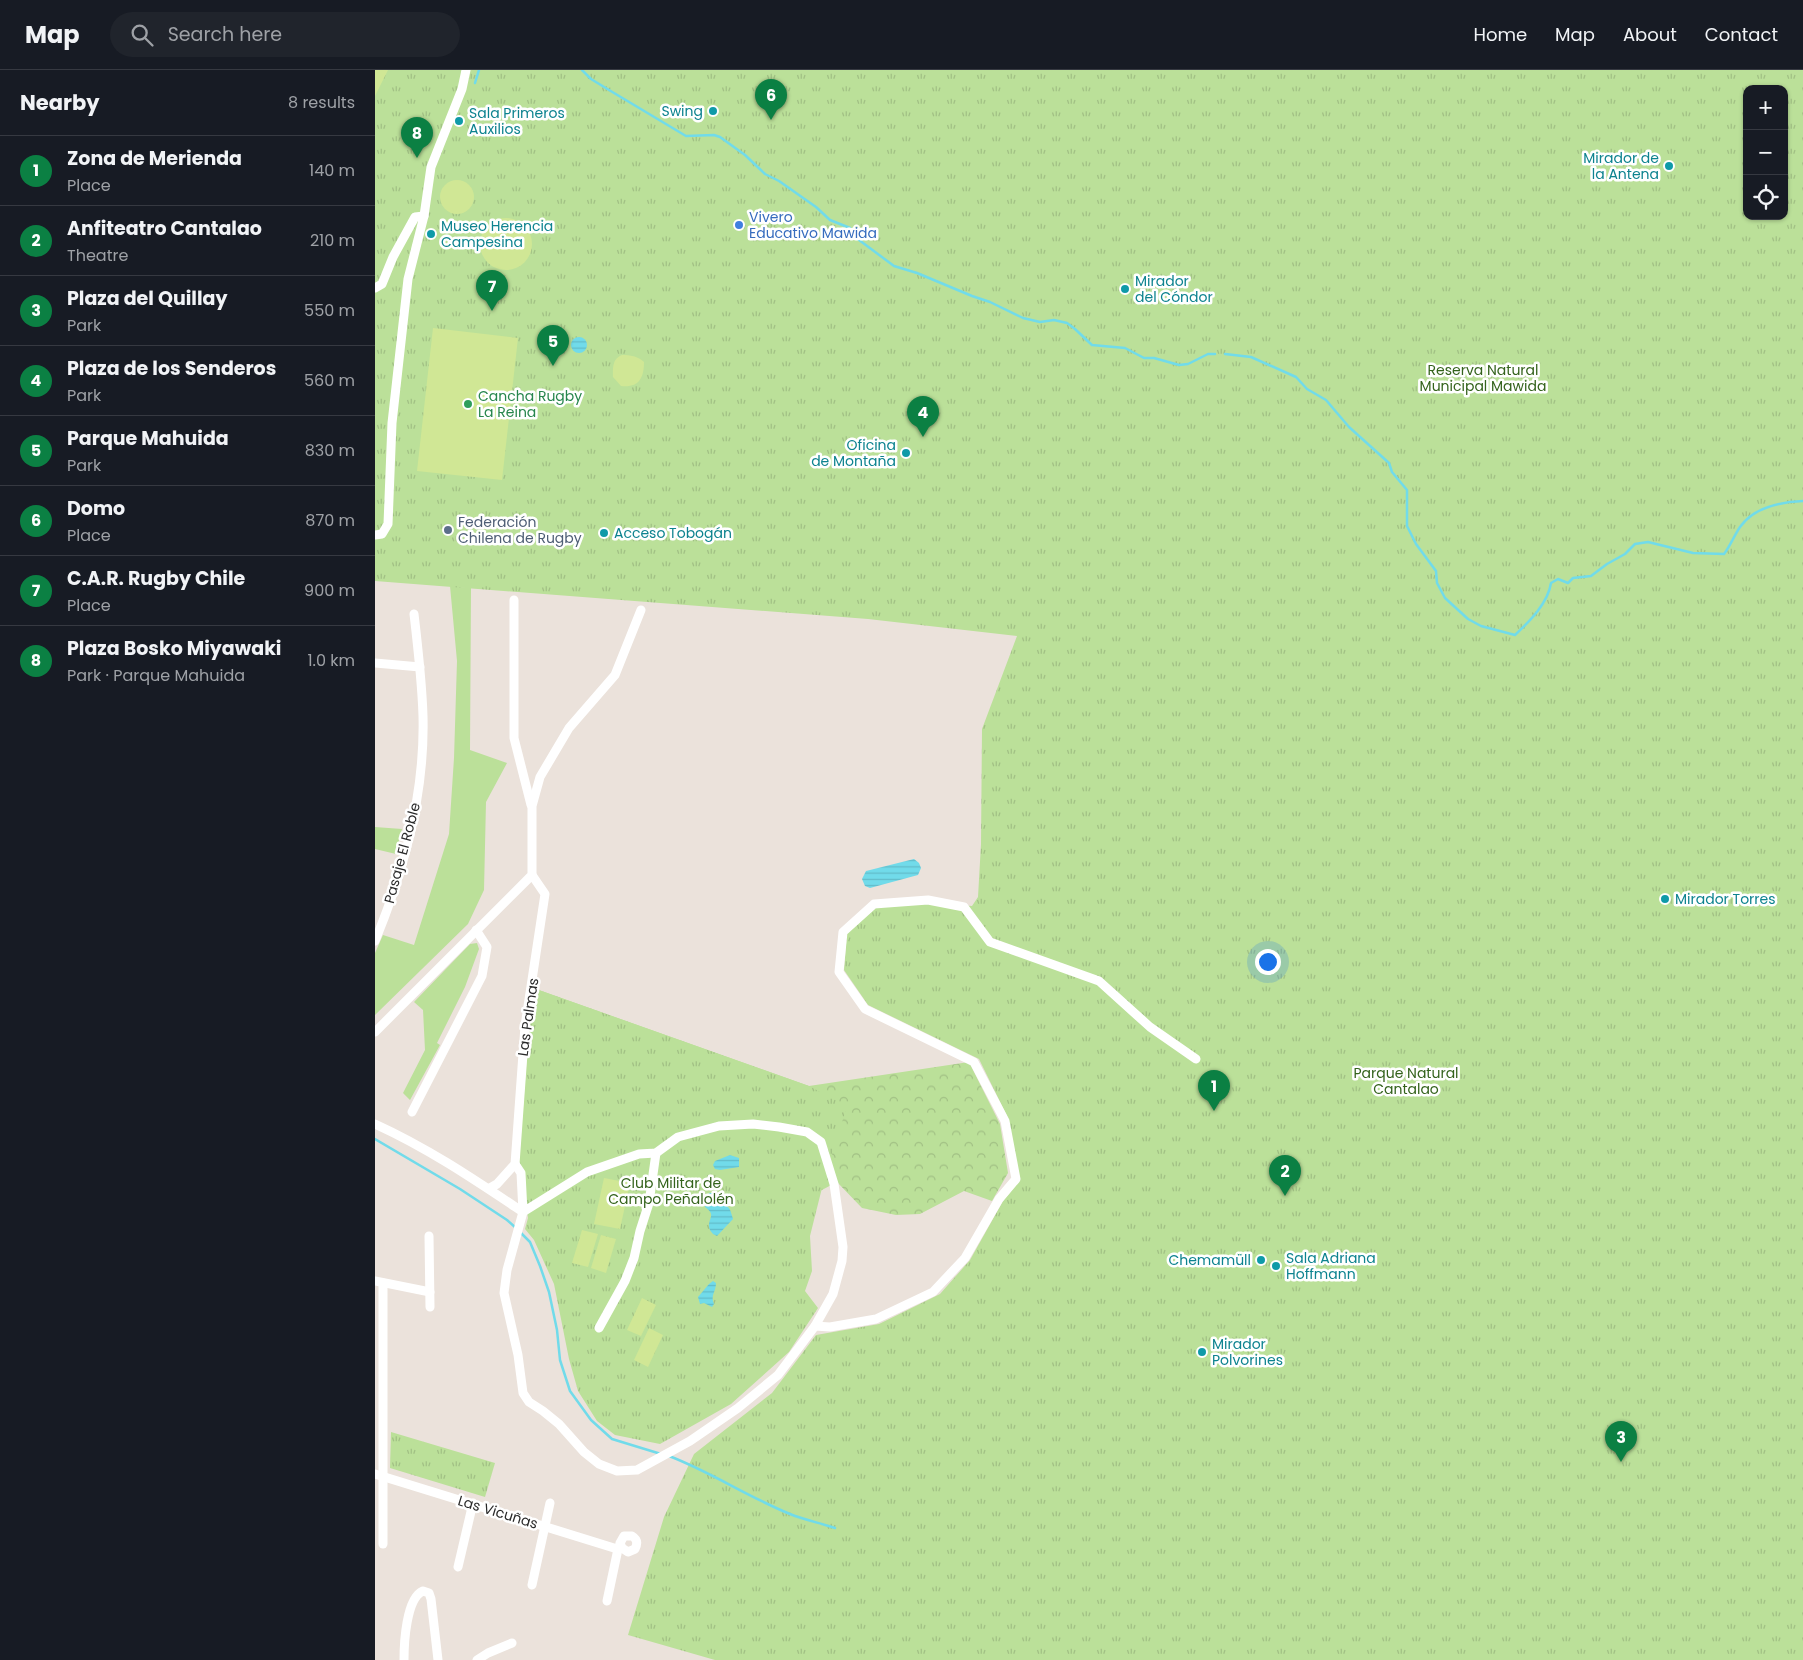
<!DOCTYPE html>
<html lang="en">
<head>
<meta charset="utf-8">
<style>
  :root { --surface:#171b24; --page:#20242c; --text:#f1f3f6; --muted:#9ea1a6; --line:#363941; --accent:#0b8043 }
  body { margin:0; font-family:Poppins,sans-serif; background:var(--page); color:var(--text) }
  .controls { position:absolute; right:15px; top:15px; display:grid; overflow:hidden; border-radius:10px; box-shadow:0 1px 4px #0004 }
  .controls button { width:45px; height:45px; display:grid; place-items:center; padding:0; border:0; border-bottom:1px solid var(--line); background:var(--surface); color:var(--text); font:25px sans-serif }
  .you { position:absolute; left:892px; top:891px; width:18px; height:18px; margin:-12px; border:4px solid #fff; border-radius:50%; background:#1a73e8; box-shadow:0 0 0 8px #1a73e833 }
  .badge { display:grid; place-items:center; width:32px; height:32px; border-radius:50%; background:var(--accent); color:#fff; font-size:16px; font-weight:700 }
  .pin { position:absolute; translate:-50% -41px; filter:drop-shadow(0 1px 2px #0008) }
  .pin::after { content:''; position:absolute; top:26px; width:18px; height:15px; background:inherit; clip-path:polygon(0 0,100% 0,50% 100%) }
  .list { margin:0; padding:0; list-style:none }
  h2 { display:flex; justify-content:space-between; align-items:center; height:65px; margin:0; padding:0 20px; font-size:21px }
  h2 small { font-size:16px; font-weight:400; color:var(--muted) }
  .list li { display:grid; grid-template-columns:32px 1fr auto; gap:15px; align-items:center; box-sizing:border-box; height:70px; padding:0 20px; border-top:1px solid var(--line) }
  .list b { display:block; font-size:19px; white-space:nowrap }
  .list p { margin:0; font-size:16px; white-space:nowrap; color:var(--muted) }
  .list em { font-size:16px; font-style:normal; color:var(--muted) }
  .icon { flex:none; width:28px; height:28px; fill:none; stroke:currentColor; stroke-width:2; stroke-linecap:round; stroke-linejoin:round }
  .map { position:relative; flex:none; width:1428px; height:1590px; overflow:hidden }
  header { display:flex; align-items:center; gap:30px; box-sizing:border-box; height:70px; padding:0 25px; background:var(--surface); border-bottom:1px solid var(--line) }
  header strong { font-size:24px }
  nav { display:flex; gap:28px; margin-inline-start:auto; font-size:18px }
  .search { width:350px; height:45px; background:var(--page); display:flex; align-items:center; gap:12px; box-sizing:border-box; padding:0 18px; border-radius:28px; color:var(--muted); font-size:19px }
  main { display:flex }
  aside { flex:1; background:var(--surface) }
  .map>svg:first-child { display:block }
</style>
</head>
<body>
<header>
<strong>Map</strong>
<div class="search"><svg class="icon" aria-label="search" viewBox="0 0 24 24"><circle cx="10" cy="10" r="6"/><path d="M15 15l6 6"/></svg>Search here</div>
<nav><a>Home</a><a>Map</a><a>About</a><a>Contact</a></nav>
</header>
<main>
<aside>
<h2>Nearby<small>8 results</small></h2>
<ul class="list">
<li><span class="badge">1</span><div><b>Zona de Merienda</b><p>Place</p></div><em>140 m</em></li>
<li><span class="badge">2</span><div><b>Anfiteatro Cantalao</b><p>Theatre</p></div><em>210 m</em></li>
<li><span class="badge">3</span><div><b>Plaza del Quillay</b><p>Park</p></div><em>550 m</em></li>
<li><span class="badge">4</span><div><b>Plaza de los Senderos</b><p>Park</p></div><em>560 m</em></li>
<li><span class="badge">5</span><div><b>Parque Mahuida</b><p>Park</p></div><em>830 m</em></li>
<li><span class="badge">6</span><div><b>Domo</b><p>Place</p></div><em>870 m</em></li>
<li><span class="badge">7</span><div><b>C.A.R. Rugby Chile</b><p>Place</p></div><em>900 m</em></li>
<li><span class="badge">8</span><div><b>Plaza Bosko Miyawaki</b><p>Park · Parque Mahuida</p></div><em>1.0 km</em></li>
</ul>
</aside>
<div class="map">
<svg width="1428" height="1590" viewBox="0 0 1428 1590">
  <defs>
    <pattern id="forest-crowns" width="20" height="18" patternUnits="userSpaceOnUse" patternTransform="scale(1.25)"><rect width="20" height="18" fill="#bbe099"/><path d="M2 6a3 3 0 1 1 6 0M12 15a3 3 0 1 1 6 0" fill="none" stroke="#a1c084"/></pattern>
    <pattern id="park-tufts" width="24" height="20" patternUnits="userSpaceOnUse" patternTransform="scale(1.25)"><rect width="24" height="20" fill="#bbe099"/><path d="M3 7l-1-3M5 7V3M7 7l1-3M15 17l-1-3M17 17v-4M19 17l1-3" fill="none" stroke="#a1c084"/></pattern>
    <pattern id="water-rules" width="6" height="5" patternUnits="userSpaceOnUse" patternTransform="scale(1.25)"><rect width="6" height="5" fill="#71dbea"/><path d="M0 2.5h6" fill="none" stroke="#62bcc9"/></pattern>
  </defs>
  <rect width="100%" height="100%" fill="#ebe2db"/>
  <g fill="#bbe099">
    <path d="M 75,516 L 96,518 L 95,680 L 132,693 L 111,732 L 109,820 L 93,854 L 0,945 L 0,883 L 8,865 L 39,875 L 74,764 L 79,688 L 82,591 Z"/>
    <path d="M 0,757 L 27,759 L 21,784 L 0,779 Z"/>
    <path d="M 102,873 L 104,879 L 90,917 L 62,973 L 65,975 L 35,1030 L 28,1023 L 50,980 L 48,940 L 39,932 L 95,874 Z"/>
  </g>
  <path fill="url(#forest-crowns)" d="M 161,919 L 434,1016 L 594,992 L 625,1054 L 633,1103 L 617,1131 L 589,1121 L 545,1144 L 521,1145 L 487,1138 L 462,1112 L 445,1121 Z"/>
  <g fill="url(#park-tufts)" fill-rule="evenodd">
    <path d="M 0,0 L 1428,0 L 1428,1590 L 340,1590 L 253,1565 L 289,1447 L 319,1384 L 397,1323 L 441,1265 L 504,1254 L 565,1224 L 595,1190 L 628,1131 L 645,1110 L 632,1046 L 604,989 L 493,935 L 469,900 L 472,862 L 502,837 L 552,832 L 597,836 L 603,827 L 606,774 L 607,659 L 642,566 L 493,549 L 0,511 ZM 1372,19 L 1409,19 L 1409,146 L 1372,146 Z"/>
    <path d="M 161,919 L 434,1016 L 472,1036 L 448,1114 L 435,1166 L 437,1201 L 430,1221 L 443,1238 L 414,1282 L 356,1334 L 285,1374 L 240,1365 L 222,1351 L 203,1321 L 194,1289 L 179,1214 L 159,1170 L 150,1159 L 153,1148 L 144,1091 L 154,958 Z"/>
    <path d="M 16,1362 L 120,1393 L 110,1427 L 15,1398 Z"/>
  </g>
  <g fill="#d0e795">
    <path d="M 0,0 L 13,0 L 0,26 Z"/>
    <circle cx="82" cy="127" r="17"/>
    <circle cx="131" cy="174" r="26"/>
    <path d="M 58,258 L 143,268 L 127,410 L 42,401 Z"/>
    <path d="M 247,285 C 255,285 263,286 269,292 C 269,309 263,318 246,316 L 238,307 C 238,298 237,289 247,285 Z"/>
    <path d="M 229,1108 L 255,1113 L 245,1159 L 219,1154 Z"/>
    <path d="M 207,1160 L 223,1164 L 213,1197 L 197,1193 Z"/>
    <path d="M 226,1165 L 241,1169 L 231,1203 L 216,1198 Z"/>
    <path d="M 267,1228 L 281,1235 L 266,1266 L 252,1260 Z"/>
    <path d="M 274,1258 L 288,1265 L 273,1297 L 259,1290 Z"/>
  </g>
  <g fill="url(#water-rules)">
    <circle cx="204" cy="275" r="8"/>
    <path d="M 539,789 L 544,793 L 546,798 L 543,805 L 495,818 L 490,816 L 487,809 L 491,801 Z"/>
    <path d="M 355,1085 L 364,1088 L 364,1097 L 345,1100 L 340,1099 L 338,1095 L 340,1091 Z"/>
    <path d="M 334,1123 L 340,1123 L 343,1126 L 346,1135 C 356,1136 355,1140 358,1149 L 342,1166 L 338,1164 C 336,1162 334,1159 334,1156 C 334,1147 341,1145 330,1137 Z"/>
    <path d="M 338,1211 L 341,1213 C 341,1222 335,1225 339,1234 L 337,1237 L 329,1233 L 325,1234 L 323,1227 L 334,1214 Z"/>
  </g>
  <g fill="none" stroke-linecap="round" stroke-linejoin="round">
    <g stroke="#71dbea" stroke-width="2.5">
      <path d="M 207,0 L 216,9 L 234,20 L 311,66 L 339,65 L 345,67 L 370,85 L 390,104 L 404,111 L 441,137 L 455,150 L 475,158 L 480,167 L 519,196 L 542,203 L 597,226 L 615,232 L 648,248 L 665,252 L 679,250 L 692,253 L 700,259 L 717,275 L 750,278 L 769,288 L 779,288 L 804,295 L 813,294 L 833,284 L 840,284"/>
      <path d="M 100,13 L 104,0"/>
      <path d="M 850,284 L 876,287 L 921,307 L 932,319 L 951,330 L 974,357 L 1014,393 L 1017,402 L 1032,420 L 1032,456 L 1041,474 L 1061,501 L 1062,513 L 1070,528 L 1093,549 L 1106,556 L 1140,565 C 1155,551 1173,533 1176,513 L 1183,509 L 1193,513 L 1198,508 L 1216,506 L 1232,494 L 1250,484 L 1260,474 L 1273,472 L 1318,483 L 1349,484 C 1355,476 1359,466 1365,457 C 1379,437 1405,432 1428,431"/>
      <path d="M 0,1069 L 85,1119 L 132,1150 L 141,1158"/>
      <path d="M 145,1162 L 155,1172 L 165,1196 L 174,1222 L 182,1260 L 185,1290 L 195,1321 L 216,1350 L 237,1369 L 286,1384"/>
      <path d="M 294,1386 C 336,1402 373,1427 415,1444 C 430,1450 445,1453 460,1458"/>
    </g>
    <g stroke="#fff" stroke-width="9">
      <path d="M 0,218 L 7,214 L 18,187 L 40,147 L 49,146"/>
      <path d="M 0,465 L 7,464 L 13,454 L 17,353 L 33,209 L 49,146 L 56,97 L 87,19 L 91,0"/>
      <path d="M 139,530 L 139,668 L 156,735"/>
      <path d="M 0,593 L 45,597"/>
      <path d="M 0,871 C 29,801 50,723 48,646 C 47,612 43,578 39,544"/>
      <path d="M 0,962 L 157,805 L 157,736 L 165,707 L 194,658 L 240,605 L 266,540"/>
      <path d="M 37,1042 L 107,906 L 112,877 L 101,860"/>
      <path d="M 0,1054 C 53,1078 100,1110 148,1142"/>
      <path d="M 140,1094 L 146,1103 L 148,1142 L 132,1200 L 129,1223 L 143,1285 L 148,1323 L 154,1332 L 168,1341 L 184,1354 L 209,1382 L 224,1394 L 242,1401 L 262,1400 L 315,1371 L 363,1338 L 403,1305 L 440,1256 L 458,1224 L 467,1191 L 468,1177 L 459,1114 L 446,1072 L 432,1062 L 404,1057 L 378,1054 L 344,1056 L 303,1067 L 281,1083 L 264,1084 L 212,1102 L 148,1142"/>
      <path d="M 115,1118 L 122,1114 L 140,1094 L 150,956 L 170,824 L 157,805"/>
      <path d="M 54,1166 L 55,1237"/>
      <path d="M 0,1211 L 55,1222"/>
      <path d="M 8,1213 L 8,1474"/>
      <path d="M 440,1256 L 455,1257 L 501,1249 L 558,1222 L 590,1188 L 624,1129 L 641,1109 L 630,1051 L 599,992 L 490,939 L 464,902 L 468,862 L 499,834 L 553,830 L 589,837 L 615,872 L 724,911 L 775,957 L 821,989"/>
      <path d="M 224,1258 L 250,1211 L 259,1188 L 265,1161 L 274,1133 L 281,1083"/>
      <path d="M 0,1404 L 239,1478 L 247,1478 L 253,1482 L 260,1479 C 263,1473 262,1469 257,1466 L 249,1466 L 245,1473 L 247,1478"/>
      <path d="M 83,1497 L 98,1433"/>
      <path d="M 157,1515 L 175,1433"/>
      <path d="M 232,1531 L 243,1479"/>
      <path d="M 29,1590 C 29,1574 31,1528 48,1521 L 54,1523 L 56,1529 L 63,1590"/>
      <path d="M 102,1590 L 113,1583 L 137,1573"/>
    </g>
  </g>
  <g fill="#0f9aa8" stroke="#fff" stroke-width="2">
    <circle cx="338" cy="41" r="5"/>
    <circle cx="84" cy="51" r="5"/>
    <circle cx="1294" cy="96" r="5"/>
    <circle cx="56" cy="164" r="5"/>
    <circle cx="750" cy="219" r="5"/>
    <circle cx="531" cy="383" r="5"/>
    <circle cx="229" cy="463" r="5"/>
    <circle cx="1290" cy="829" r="5"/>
    <circle cx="886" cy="1190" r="5"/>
    <circle cx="901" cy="1196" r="5"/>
    <circle cx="827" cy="1282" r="5"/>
  </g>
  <circle fill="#3f7fe0" stroke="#fff" stroke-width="2" cx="364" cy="155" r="5"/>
  <circle fill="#2e9e5b" stroke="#fff" stroke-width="2" cx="93" cy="334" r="5"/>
  <circle fill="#5c6f8a" stroke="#fff" stroke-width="2" cx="73" cy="460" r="5"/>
  <g text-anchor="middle" stroke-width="5" stroke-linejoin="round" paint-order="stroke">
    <g font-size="14" fill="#0d838f" stroke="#fff" text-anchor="start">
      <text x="328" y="46" text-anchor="end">Swing</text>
      <text x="94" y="48">Sala Primeros<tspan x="94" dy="16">Auxilios</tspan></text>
      <text x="1284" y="93" text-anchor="end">Mirador de<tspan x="1284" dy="16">la Antena</tspan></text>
      <text x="66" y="161">Museo Herencia<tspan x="66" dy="16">Campesina</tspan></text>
      <text x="760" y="216">Mirador<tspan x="760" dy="16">del Cóndor</tspan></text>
      <text x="521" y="380" text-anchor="end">Oficina<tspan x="521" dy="16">de Montaña</tspan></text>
      <text x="239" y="468">Acceso Tobogán</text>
      <text x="1300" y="834">Mirador Torres</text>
      <text x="911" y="1193">Sala Adriana<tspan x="911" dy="16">Hoffmann</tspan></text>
      <text x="876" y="1195" text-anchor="end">Chemamüll</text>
      <text x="837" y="1279">Mirador<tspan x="837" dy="16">Polvorines</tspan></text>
    </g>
    <g font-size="14" fill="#366cbe" stroke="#fff" text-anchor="start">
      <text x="374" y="152">Vivero<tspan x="374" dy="16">Educativo Mawida</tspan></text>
    </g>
    <g font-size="14" fill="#34631c" stroke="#fff">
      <text x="1108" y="305">Reserva Natural<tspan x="1108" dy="16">Municipal Mawida</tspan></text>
      <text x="1031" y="1008">Parque Natural<tspan x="1031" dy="16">Cantalao</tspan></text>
      <text x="296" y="1118">Club Militar de<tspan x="296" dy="16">Campo Peñalolén</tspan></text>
    </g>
    <g font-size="14" fill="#27864d" stroke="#fff" text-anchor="start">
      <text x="103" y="331">Cancha Rugby<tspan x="103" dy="16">La Reina</tspan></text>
    </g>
    <g font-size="14" fill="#4e5e75" stroke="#fff" text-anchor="start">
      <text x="83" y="457">Federación<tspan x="83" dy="16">Chilena de Rugby</tspan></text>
    </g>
    <g font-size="14" fill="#292929" stroke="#fff">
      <text transform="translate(27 783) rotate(-75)" y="5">Pasaje El Roble</text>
      <text transform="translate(153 947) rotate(-82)" y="5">Las Palmas</text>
      <text transform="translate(123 1442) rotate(17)" y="5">Las Vicuñas</text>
    </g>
  </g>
</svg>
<div class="controls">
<button>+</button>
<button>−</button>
<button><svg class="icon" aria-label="locate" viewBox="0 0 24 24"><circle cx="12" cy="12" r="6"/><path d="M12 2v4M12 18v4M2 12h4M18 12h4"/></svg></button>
</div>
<div class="you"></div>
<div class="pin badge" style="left:839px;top:1041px">1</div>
<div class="pin badge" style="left:910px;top:1126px">2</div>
<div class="pin badge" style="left:1246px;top:1392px">3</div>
<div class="pin badge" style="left:548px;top:367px">4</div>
<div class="pin badge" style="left:178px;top:296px">5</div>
<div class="pin badge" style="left:396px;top:50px">6</div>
<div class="pin badge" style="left:117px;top:241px">7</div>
<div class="pin badge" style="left:42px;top:88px">8</div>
</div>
</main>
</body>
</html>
